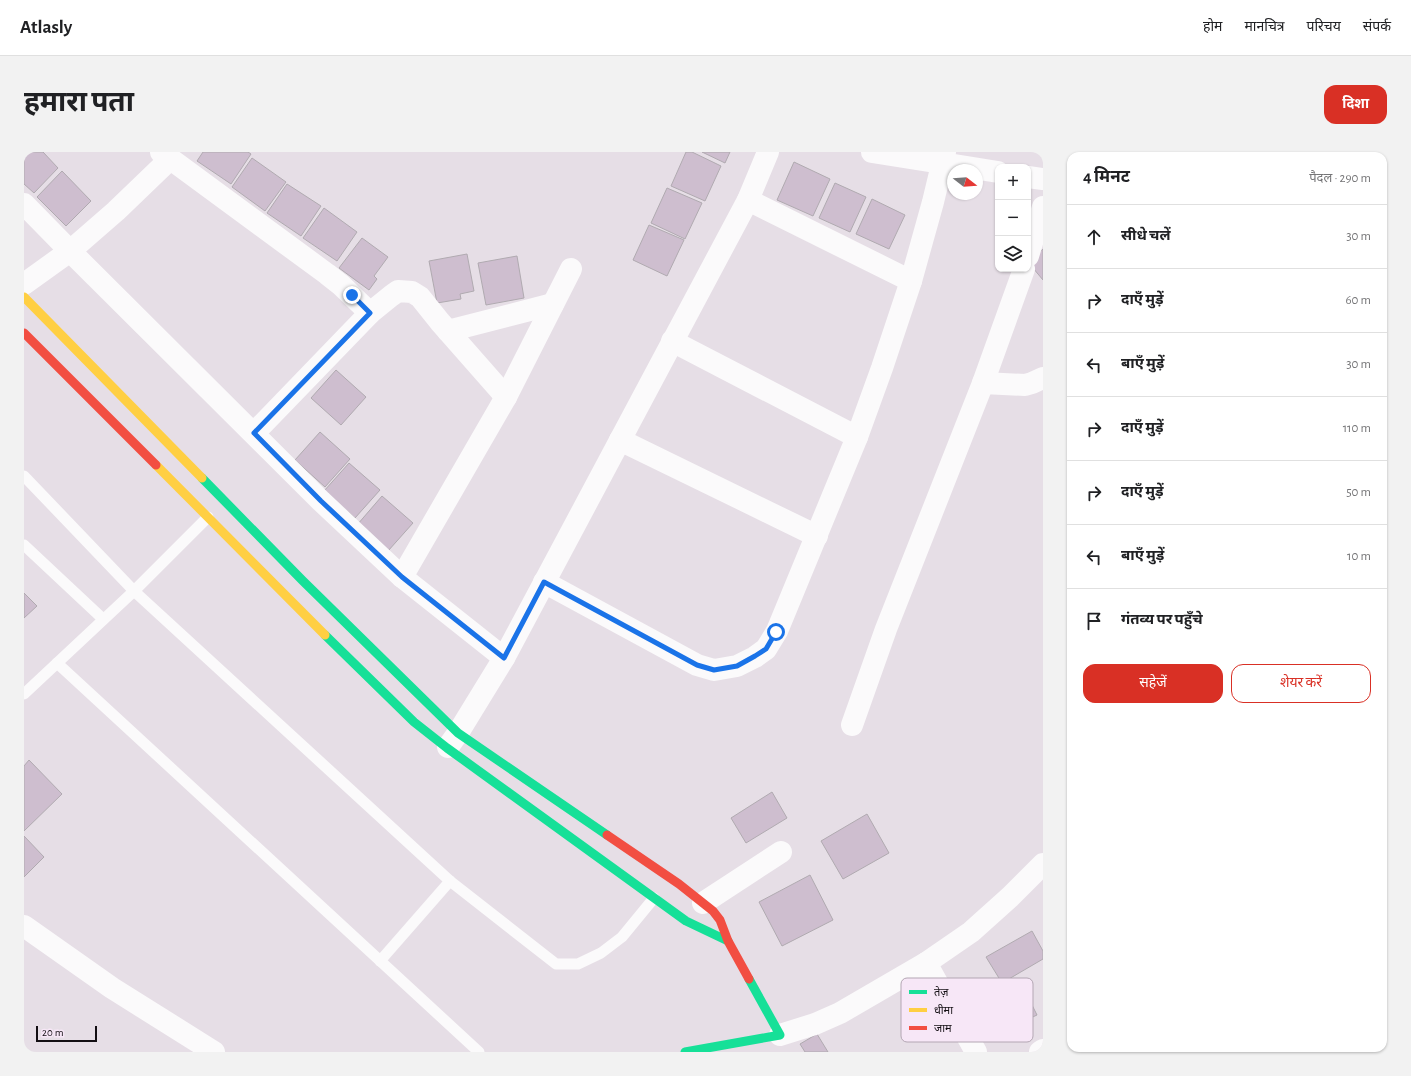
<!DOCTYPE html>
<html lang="hi">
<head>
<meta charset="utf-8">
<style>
  :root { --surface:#fff; --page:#f2f2f2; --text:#202124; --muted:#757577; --line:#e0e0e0; --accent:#d93025 }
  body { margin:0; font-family:"Alegreya Sans","Noto Sans Devanagari",sans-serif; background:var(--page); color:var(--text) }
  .controls { position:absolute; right:12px; top:12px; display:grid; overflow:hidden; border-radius:8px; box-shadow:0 1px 3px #0004 }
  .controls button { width:36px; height:36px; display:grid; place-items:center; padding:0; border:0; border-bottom:1px solid var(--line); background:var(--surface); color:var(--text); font:20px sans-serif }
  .compass { position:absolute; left:923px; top:12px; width:36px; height:36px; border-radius:50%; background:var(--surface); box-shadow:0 1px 3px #0004; rotate:107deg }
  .scale { position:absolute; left:12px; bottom:10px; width:61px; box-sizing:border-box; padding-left:4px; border:2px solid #130e13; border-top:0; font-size:11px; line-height:14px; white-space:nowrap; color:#130e13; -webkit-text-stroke:3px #f7e7f7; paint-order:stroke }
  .stop { position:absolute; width:12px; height:12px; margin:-9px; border:3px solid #1a73e8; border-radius:50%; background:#fff }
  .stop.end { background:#1a73e8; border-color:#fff; box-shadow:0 1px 4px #0008 }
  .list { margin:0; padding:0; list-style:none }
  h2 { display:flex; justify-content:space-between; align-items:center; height:52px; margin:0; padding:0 16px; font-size:17px }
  h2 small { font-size:13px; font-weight:400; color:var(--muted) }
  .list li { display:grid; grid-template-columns:26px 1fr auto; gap:12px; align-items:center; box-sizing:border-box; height:64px; padding:0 16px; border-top:1px solid var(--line) }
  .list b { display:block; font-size:15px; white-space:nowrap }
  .list em { font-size:13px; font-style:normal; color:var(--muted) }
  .actions { display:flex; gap:8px; padding:12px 16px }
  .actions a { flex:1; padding:9px 0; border:1px solid var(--accent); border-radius:12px; text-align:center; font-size:14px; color:var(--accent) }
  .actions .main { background:var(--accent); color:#fff }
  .icon { flex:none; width:22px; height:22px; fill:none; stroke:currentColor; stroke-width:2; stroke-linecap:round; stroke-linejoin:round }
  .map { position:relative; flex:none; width:1019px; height:900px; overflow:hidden; border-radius:12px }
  header { display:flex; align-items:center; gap:24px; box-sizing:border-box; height:56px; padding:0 20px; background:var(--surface); border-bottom:1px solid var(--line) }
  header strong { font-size:19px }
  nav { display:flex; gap:22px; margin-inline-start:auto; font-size:14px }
  .intro { display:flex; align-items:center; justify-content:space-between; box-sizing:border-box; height:96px; padding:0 24px }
  h1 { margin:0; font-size:28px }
  .button { padding:10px 18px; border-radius:12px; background:var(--accent); color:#fff; font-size:14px; font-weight:700 }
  main { display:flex; gap:24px; padding:0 24px }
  aside { flex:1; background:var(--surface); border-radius:12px; box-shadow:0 1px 3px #0004 }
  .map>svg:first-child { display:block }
</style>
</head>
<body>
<header>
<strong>Atlasly</strong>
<nav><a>होम</a><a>मानचित्र</a><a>परिचय</a><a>संपर्क</a></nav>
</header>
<div class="intro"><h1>हमारा पता</h1><a class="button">दिशा</a></div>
<main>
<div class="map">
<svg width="1019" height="900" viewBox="0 0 1019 900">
  <rect width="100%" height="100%" fill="#e6dee6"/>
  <g fill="#cebecf" stroke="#b0aab0">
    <path d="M 0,0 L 19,0 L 34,16 L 10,41 L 0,32 Z"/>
    <path d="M 179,0 L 224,0 L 227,2 L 207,32 L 173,9 Z"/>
    <path d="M 662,0 L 668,0 L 697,14 L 681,49 L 647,34 Z"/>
    <path d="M 678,0 L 706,0 L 701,11 Z"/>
    <path d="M 228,6 L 262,30 L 241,59 L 208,35 Z"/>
    <path d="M 770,10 L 806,27 L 789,64 L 753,48 Z"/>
    <path d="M 38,19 L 67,49 L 42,74 L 13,45 Z"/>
    <path d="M 811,31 L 842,45 L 826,80 L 795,66 Z"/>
    <path d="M 263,32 L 297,54 L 277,84 L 243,61 Z"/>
    <path d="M 643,36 L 678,51 L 661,87 L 627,71 Z"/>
    <path d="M 848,47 L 881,63 L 865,97 L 832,82 Z"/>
    <path d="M 300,56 L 333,80 L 313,109 L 279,86 Z"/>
    <path d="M 625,73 L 660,88 L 643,124 L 609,108 Z"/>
    <path d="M 338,86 L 364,105 L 350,124 L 353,127 L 345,138 L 315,116 Z"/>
    <path d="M 1019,97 L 1019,128 L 1004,110 Z"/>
    <path d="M 443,102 L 450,139 L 436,142 L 437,147 L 413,151 L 405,109 Z"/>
    <path d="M 493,104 L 500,146 L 462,153 L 454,111 Z"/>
    <path d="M 312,218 L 342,245 L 317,273 L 287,246 Z"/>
    <path d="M 296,280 L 326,307 L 301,335 L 271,308 Z"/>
    <path d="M 325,311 L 356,338 L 331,366 L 300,339 Z"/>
    <path d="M 358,344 L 389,371 L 364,399 L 333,373 Z"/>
    <path d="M 0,441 L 13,454 L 0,466 Z"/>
    <path d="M 5,608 L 38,642 L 0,679 L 0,614 Z"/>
    <path d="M 748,640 L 763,666 L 722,691 L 707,666 Z"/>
    <path d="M 843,662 L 865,701 L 819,727 L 797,689 Z"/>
    <path d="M 0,684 L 20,705 L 0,725 Z"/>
    <path d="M 786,723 L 809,768 L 758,794 L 735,750 Z"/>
    <path d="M 1008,779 L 1019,799 L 1019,807 L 978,831 L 962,805 Z"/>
    <path d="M 1003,843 L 1013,863 L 987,875 L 978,854 Z"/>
    <path d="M 793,882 L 804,900 L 781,900 L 776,892 Z"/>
  </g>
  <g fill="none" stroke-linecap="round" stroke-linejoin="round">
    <g stroke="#fbfafb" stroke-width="11">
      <path d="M 0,324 L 110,439 L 426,729 L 532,812 L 554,812 L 577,801 L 598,785 L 630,746"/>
      <path d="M 0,393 L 79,467"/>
      <path d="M 33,511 L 455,900"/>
      <path d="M 0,542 L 110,439 L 184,365"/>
      <path d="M 356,809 L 426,729"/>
    </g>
    <g stroke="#fbfafb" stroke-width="22">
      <path d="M 137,0 L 303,122 L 317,133 L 346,161"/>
      <path d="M 848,0 L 974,20"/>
      <path d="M 1004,25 L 1019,27"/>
      <path d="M 724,48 L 887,129"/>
      <path d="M 0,52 L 46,99 L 297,349 L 378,425 L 480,506"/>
      <path d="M 1004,104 L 1019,55"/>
      <path d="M 0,132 L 46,99 L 92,59 L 146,7"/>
      <path d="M 424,179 L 529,152"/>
      <path d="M 648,189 L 833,285"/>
      <path d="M 959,231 L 1001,233 L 1008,231 L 1019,226"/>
      <path d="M 230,281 L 346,161 L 367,144 L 374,139 L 388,140 L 396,145 L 416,170 L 482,245"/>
      <path d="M 596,288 L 793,384"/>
      <path d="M 378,425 L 482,245 L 547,117"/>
      <path d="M 520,430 L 673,513 L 690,518 L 713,514 L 731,505 L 742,497 L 753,479 L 833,285 L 858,216 L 887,129 L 909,50 L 921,0"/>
      <path d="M 828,573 L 862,477 L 959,231 L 1000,117"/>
      <path d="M 424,595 L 434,581 L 480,506 L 724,48 L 744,0"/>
      <path d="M 679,751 L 757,700"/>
      <path d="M 0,774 L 88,836 L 190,900"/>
      <path d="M 902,811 L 952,900"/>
      <path d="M 756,883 L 791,872 L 816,861 L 902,811 L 947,780 L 986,745 L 1019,712"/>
      <path d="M 1016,900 L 1019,898"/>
    </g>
    <g stroke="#16e098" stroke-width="9">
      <path d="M 178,326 L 279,429 L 434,581 L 583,683"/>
      <path d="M 301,483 L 390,570 L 423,596 L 662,769 L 704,789"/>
      <path d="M 661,900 L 756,883 L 725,827"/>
    </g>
    <g stroke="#ffcf43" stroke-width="9">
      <path d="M 0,145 L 178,326"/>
      <path d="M 132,313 L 301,483"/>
    </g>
    <g stroke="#f24e42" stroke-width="9">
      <path d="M 0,181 L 132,313"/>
      <path d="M 583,683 L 655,732 L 689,759 L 696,768 L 704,789 L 725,827"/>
    </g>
  </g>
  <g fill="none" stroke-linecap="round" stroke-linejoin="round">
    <path stroke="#1a73e8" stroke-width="5" d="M 328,143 L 346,161 L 230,281 L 297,349 L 378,425 L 480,506 L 520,430 L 673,513 L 690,518 L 713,514 L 731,504 L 742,497 L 752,480"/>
  </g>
  <rect x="877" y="826" width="132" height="64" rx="6" fill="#f7e7f7" stroke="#b3a6b3" stroke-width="1"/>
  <rect x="885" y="838" width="18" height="4" fill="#16e098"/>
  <rect x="885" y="856" width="18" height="4" fill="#ffcf43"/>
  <rect x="885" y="874" width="18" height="4" fill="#f24e42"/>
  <g font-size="11" fill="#130e13">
    <text x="910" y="844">तेज़</text>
    <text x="910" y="862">धीमा</text>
    <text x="910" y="880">जाम</text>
  </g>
</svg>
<div class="controls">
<button>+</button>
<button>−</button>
<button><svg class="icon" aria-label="layers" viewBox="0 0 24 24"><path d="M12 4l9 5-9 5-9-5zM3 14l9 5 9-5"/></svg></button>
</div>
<svg class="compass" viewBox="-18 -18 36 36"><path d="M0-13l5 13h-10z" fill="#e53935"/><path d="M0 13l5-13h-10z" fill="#757577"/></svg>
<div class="scale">20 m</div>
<div class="stop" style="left:752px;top:480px"></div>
<div class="stop end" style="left:328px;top:143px"></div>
</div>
<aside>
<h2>4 मिनट<small>पैदल · 290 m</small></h2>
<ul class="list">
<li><svg class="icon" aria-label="ahead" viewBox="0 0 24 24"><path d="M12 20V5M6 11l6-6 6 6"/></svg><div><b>सीधे चलें</b></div><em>30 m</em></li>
<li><svg class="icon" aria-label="right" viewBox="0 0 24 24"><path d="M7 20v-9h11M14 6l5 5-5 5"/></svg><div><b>दाएँ मुड़ें</b></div><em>60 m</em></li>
<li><svg class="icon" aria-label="left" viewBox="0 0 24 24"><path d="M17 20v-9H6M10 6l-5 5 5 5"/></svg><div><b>बाएँ मुड़ें</b></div><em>30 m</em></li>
<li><svg class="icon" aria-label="right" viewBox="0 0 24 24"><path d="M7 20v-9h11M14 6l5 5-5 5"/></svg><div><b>दाएँ मुड़ें</b></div><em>110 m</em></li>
<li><svg class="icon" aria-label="right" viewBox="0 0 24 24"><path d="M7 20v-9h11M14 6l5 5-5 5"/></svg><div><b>दाएँ मुड़ें</b></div><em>50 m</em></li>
<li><svg class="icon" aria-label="left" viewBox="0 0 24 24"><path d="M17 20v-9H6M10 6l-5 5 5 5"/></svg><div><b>बाएँ मुड़ें</b></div><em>10 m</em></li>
<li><svg class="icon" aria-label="arrive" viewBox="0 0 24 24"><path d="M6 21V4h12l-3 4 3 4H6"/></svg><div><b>गंतव्य पर पहुँचे</b></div></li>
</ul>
<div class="actions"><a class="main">सहेजें</a><a>शेयर करें</a></div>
</aside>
</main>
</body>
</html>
